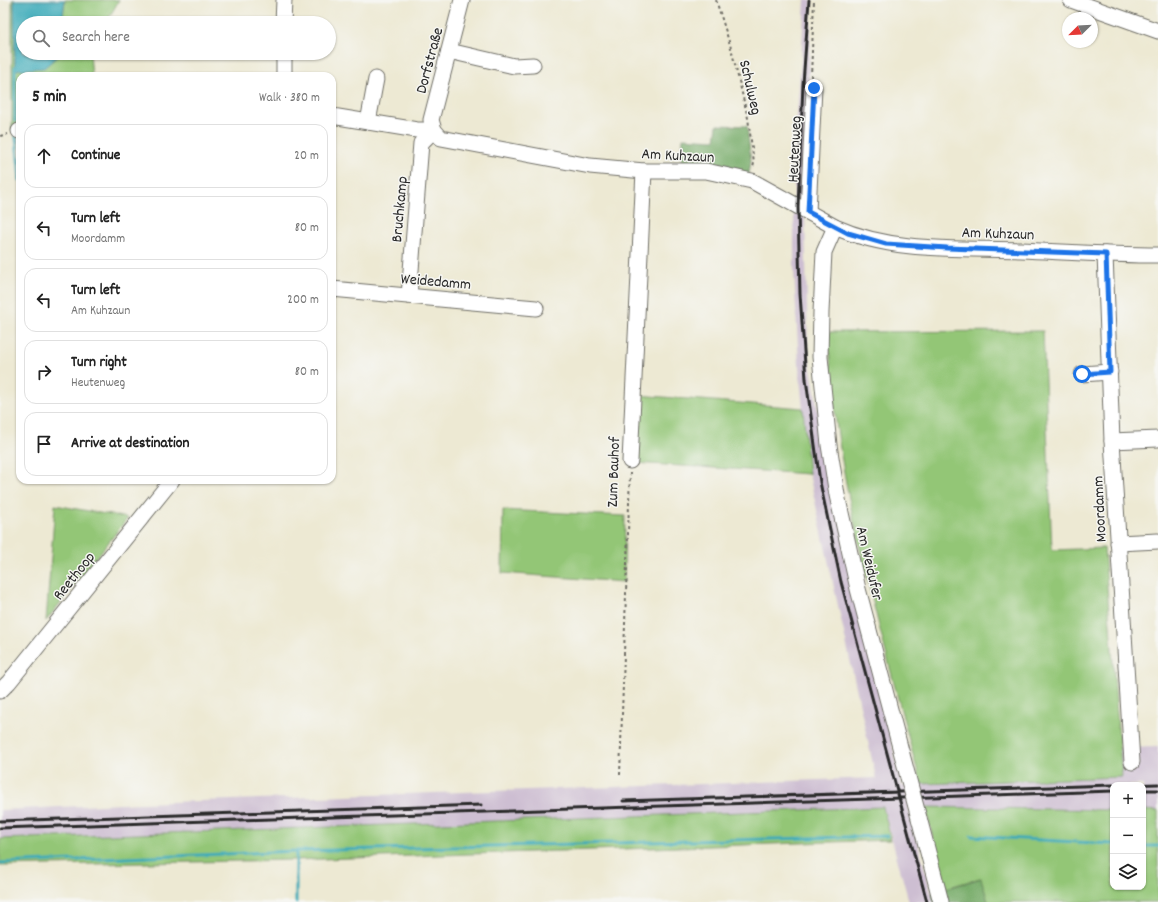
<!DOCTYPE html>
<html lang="en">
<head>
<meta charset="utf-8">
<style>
  :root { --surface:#fff; --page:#f6f6f6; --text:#222; --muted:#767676; --line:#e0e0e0 }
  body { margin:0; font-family:Dekko,sans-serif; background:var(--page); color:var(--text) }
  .controls { position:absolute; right:12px; bottom:12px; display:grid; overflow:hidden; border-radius:8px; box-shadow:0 1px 3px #0004 }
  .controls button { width:36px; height:36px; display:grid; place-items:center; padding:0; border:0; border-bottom:1px solid var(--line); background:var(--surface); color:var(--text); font:20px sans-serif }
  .compass { position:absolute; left:1062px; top:12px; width:36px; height:36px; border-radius:50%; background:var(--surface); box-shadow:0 1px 3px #0004; rotate:246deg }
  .stop { position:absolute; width:12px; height:12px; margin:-9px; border:3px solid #1a73e8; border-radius:50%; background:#fff }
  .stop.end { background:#1a73e8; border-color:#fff; box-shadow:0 1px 4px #0008 }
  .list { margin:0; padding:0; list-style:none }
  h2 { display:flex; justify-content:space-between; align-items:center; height:52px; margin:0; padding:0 16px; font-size:17px }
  h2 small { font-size:13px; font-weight:400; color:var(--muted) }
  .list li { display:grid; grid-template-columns:26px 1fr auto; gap:12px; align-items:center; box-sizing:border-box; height:64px; margin:0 8px 8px; padding:0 8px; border:1px solid var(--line); border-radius:12px }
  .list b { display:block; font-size:15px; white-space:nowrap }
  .list p { margin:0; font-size:13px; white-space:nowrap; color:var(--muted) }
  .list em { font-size:13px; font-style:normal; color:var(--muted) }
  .icon { flex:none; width:22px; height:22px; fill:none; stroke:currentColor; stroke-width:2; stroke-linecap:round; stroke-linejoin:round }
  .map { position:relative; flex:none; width:1158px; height:902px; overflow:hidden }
  .search { position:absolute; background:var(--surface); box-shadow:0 1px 3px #0004; left:16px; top:16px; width:320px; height:44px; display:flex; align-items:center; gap:10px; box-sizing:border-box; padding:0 14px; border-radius:22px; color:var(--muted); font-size:15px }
  .panel { position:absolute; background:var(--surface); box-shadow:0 1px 3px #0004; left:16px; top:72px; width:320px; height:412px; border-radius:12px }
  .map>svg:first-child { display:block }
</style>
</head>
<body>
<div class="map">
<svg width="1158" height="902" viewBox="0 0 1158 902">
  <rect width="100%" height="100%" fill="#f6f6f2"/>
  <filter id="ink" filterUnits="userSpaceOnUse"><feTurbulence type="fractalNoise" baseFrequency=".025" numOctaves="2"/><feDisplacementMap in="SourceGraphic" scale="8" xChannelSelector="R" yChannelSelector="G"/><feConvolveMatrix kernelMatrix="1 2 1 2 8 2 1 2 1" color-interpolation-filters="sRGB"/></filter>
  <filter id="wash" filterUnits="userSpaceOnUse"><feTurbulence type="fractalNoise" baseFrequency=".012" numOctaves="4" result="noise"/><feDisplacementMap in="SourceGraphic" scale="16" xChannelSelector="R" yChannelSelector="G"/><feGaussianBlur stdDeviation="0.9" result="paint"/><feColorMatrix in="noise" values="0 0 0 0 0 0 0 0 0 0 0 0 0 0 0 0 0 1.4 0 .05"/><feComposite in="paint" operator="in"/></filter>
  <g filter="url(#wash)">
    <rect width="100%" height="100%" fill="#ede9d3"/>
    <path fill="#cdbed2" d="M 805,0 L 812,0 L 810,34 L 805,215 L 808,351 L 826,458 L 902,786 L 923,784 L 1122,776 L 1120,748 L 1158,747 L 1158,811 L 1143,810 L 1143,785 L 1113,785 L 1113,810 L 908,807 L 934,902 L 909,902 L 883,807 L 0,839 L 0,810 L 141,803 L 876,778 L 809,474 L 799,367 L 794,270 L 794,160 Z"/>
    <g fill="#93c676" stroke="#5f7850">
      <path d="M 12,0 L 14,0 L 15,70 L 58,56 L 59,53 L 90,53 L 92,76 L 20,76 L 20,129 L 12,130 Z"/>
      <path d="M 65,0 L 119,0 L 106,23 L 62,23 Z"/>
      <path d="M 1043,331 L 1052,550 L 1104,548 L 1122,777 L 921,784 C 906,729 891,673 877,618 C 853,524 831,429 829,332 Z"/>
      <path d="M 637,395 L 803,408 L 809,474 L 634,463 Z"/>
      <path d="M 55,505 L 128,518 L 46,621 Z"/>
      <path d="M 503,510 L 625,516 L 624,582 L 502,573 Z"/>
      <path d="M 883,807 L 891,840 L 292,860 L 0,866 L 0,839 Z"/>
      <path d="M 925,807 L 1113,810 L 1113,887 L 1143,887 L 1143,810 L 1158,811 L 1158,902 L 988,902 L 980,878 L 946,888 Z"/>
    </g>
    <g fill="#76ab67" stroke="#506b49">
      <path d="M 717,125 L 747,126 L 751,161 L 749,174 L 682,162 L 683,138 L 715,140 Z"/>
      <path d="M 981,878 L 988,902 L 934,902 L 932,893 Z"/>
    </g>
    <path fill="#3baab9" stroke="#336a72" d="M 14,0 L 65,0 L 62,23 L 23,23 L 23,53 L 59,53 L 58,56 L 44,68 L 15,70 Z"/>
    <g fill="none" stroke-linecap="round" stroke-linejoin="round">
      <g stroke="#3baab9" stroke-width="3">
        <path d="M 15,67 L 15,121"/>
        <path d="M 16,137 L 20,180"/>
        <path d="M 971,836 L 1113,844"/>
        <path d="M 1143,846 L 1158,846"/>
        <path d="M 296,851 L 296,902"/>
        <path d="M 0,863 L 296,851 L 887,836"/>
      </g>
    </g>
  </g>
  <g filter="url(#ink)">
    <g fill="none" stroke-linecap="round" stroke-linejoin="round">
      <g stroke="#6f6e66" stroke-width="17">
        <g id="minor">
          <path d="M 462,0 L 431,120 L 434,130 L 441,138 L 590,166 L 644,171 L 706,171 L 752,181 L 835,227 C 893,253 959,248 1021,250 C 1067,252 1112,255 1158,255"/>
          <path d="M 1071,0 L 1158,31"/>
          <path d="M 283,23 L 284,0"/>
          <path d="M 449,51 L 514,66 L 533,65"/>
          <path d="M 284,53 L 284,76"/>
          <path d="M 332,116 L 417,130 L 434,130"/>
          <path d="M 368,122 L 376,79"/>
          <path d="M 19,131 L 20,131"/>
          <path d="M 808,212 L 814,88"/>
          <path d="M 835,227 L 824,252 L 821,312 L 820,357 L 829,445 L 837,495 L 858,589 L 908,777"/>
          <path d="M 1105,254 L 1112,441 L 1132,762"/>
          <path d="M 332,289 L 536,308"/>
          <path d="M 409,296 L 421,143 L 434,130"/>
          <path d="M 1082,374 L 1110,372"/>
          <path d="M 1112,441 L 1158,439"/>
          <path d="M 630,461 L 644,171"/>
          <path d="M 1118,543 L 1158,541"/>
          <path d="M 0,691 L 9,682 L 172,480"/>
          <path d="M 919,818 L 941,902"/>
        </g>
      </g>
      <g stroke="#6f6e66" stroke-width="2" stroke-dasharray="3 3" stroke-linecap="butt">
        <path d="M 716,0 L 731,48 L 748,118 L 754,163 L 753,168"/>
        <path d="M 811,77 L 814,0"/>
        <path d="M 0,136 L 8,134"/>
        <path d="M 620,775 L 630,473"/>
      </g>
      <use href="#minor" stroke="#fff" stroke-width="15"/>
      <g stroke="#2b2b2b" stroke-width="3">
        <path d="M 809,0 L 803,84 L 798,207 L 800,294 L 806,379 L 820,482 L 841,582 L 927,902"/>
        <path d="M 1124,785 L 1158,784"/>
        <path d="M 1143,790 L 1158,790"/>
        <path d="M 623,801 L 1113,785"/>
        <path d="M 0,821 L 481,805"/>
        <path d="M 0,828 L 1113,791"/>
      </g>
      <g stroke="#6f6e66" stroke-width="17" stroke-linecap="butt">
        <path id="minor-bridge" d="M 908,777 L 919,818"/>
      </g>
      <use href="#minor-bridge" stroke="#fff" stroke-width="15"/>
    </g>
  </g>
  <g fill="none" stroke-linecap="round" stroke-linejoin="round" filter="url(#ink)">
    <path stroke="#1a73e8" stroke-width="5" d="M 814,88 L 808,212 L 848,233 L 886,244 L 947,248 L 1106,254 L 1110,372 L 1082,374"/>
  </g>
  <g text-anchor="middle" stroke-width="3" stroke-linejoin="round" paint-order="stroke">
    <g font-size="16" fill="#2b2b2b" stroke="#f6f6f2">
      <text transform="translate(428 60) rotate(-75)" y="6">Dorfstraße</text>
      <text transform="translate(752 87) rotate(77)" y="6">Schulweg</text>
      <text transform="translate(793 149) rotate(-87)" y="6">Heutenweg</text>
      <text transform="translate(678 154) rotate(3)" y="6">Am Kuhzaun</text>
      <text transform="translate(398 209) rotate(-85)" y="6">Bruchkamp</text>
      <text transform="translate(998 232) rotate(2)" y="6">Am Kuhzaun</text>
      <text transform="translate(436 280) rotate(5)" y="6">Weidedamm</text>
      <text transform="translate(612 472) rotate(-88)" y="6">Zum Bauhof</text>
      <text transform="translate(1098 509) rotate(-93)" y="6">Moordamm</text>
      <text transform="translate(871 563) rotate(77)" y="6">Am Weidufer</text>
      <text transform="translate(73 575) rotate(-51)" y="6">Reethoop</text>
    </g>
  </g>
</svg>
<div class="controls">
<button>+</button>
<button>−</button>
<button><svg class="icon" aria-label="layers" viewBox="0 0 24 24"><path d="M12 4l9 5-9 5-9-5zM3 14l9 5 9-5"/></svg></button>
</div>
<svg class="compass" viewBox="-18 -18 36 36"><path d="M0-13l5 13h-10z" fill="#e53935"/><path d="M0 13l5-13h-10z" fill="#767676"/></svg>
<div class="stop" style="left:1082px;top:374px"></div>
<div class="stop end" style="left:814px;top:88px"></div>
<div class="search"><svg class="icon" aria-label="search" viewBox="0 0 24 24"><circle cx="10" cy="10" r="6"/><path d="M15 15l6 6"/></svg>Search here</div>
<section class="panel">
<h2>5 min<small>Walk · 380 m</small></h2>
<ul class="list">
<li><svg class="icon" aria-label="ahead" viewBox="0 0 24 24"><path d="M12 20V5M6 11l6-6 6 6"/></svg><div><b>Continue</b></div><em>20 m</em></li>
<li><svg class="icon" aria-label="left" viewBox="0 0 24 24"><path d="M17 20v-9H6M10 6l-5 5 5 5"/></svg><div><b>Turn left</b><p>Moordamm</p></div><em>80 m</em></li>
<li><svg class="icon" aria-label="left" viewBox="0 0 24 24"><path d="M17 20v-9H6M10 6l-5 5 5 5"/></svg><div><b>Turn left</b><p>Am Kuhzaun</p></div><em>200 m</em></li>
<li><svg class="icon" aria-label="right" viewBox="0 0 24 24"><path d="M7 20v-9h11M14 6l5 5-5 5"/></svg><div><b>Turn right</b><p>Heutenweg</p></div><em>80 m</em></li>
<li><svg class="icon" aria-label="arrive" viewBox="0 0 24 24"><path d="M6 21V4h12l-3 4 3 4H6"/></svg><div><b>Arrive at destination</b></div></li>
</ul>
</section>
</div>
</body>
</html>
